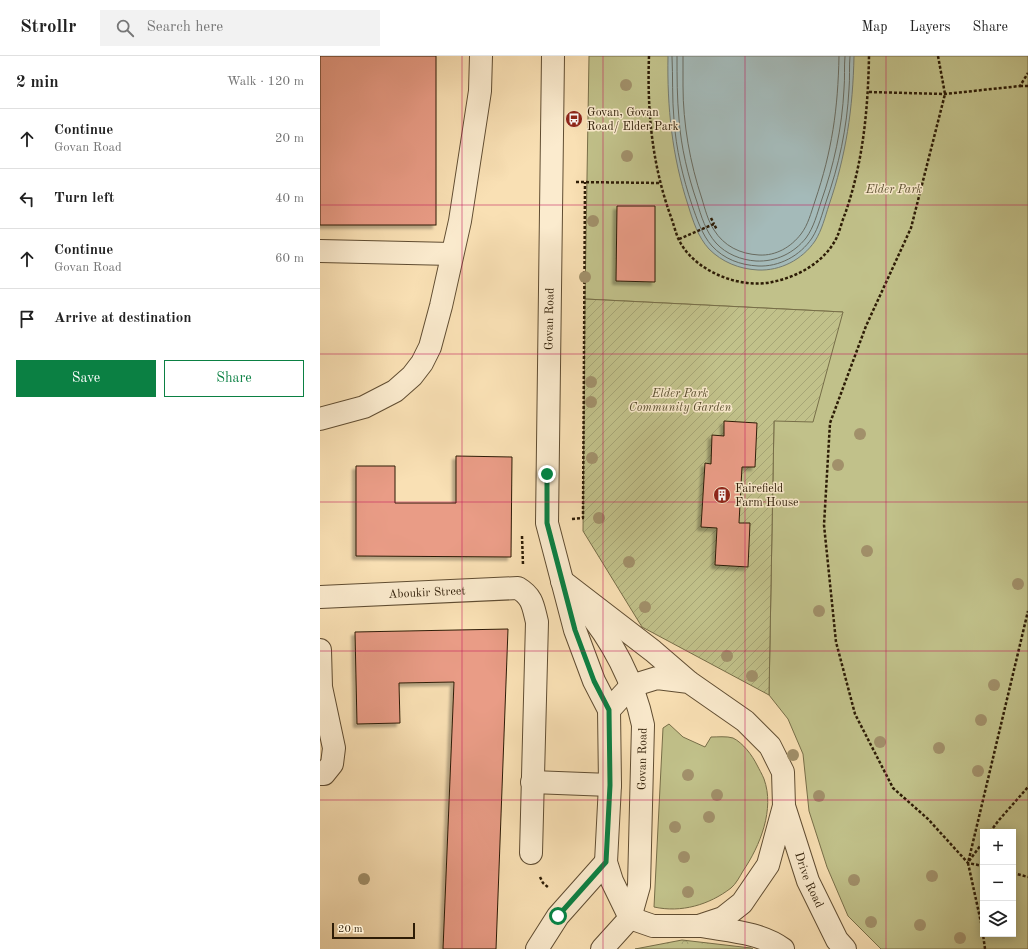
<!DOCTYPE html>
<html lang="en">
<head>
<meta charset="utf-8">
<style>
  :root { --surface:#fff; --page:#f2f2f2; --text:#222; --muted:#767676; --line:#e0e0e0; --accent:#0b8043 }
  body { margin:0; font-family:"Old Standard TT",serif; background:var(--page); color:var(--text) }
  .controls { position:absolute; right:12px; bottom:12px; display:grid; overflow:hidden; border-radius:0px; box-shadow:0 2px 10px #0003 }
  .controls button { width:36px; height:36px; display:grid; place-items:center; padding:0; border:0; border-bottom:1px solid var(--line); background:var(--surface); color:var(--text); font:20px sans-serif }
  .scale { position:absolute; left:12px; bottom:10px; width:83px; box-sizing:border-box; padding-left:4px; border:2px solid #2d1c06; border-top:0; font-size:11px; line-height:14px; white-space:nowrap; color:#2d1c06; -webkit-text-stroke:3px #fbebce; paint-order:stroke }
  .stop { position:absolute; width:12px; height:12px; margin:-9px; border:3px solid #0b8043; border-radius:50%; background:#fff }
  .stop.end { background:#0b8043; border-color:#fff; box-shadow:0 1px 4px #0008 }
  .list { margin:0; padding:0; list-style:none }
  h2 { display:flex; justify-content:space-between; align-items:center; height:52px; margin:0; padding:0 16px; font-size:17px }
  h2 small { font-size:13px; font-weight:400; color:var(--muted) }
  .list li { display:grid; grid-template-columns:26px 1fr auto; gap:12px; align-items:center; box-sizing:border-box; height:60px; padding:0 16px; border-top:1px solid var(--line) }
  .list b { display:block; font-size:15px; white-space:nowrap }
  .list p { margin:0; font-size:13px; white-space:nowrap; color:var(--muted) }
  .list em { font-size:13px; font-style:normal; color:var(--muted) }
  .actions { display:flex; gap:8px; padding:12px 16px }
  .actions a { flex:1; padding:9px 0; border:1px solid var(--accent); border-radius:0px; text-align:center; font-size:14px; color:var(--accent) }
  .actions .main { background:var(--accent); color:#fff }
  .icon { flex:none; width:22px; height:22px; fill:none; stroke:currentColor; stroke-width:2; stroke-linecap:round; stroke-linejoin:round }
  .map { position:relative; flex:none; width:708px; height:893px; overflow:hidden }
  header { display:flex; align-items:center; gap:24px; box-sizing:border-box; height:56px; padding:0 20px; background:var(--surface); border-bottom:1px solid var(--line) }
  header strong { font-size:19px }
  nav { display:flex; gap:22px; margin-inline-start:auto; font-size:14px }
  .search { width:280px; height:36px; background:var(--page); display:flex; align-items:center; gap:10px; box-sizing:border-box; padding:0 14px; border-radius:0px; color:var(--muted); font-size:15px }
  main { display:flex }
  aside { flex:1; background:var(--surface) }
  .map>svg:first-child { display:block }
</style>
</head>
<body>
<header>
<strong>Strollr</strong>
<div class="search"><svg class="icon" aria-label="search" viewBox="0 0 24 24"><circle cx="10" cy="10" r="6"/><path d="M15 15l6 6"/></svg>Search here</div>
<nav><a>Map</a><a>Layers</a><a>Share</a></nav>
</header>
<main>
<aside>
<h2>2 min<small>Walk · 120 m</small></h2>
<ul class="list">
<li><svg class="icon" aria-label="ahead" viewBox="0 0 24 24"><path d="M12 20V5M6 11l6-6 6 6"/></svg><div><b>Continue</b><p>Govan Road</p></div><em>20 m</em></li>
<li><svg class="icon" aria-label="left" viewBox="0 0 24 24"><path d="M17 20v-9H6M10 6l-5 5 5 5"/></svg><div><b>Turn left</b></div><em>40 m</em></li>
<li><svg class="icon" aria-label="ahead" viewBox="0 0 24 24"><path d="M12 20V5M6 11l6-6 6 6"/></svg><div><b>Continue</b><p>Govan Road</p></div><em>60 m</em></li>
<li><svg class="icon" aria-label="arrive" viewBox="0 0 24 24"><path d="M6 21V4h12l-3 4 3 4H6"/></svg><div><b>Arrive at destination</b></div></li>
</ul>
<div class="actions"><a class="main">Save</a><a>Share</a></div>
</aside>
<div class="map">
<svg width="708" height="893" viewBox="0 0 708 893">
  <defs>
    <pattern id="forest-crowns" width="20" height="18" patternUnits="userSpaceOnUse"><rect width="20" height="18" fill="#c1c18a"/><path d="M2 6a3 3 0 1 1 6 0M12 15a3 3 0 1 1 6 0" fill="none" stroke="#a6a576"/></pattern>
    <pattern id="garden-furrows" width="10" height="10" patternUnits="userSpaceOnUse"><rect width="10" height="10" fill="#c1c18a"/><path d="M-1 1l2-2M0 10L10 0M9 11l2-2" fill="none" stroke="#a6a576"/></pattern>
    <filter id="shadow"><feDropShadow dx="-3.5" dy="3.5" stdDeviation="1" flood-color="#0004"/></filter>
  </defs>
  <rect width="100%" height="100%" fill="#f9e0b4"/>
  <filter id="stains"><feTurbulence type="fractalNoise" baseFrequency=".005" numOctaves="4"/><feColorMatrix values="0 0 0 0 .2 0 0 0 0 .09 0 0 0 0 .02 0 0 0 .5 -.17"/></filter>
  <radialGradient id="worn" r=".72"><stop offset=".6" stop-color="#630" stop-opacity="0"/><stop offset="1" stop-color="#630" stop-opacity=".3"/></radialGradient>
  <g fill="#c1c18a" stroke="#776e48" fill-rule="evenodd">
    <path d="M 269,0 L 708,0 L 708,893 L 561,893 L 528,860 L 507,811 L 489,755 L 483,698 L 468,663 L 449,639 L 454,365 L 523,256 L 265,243 ZM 663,776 L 693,776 L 693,878 L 663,878 Z"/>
    <path d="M 349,668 L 363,681 L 385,691 L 391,681 C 397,681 407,680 413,682 C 423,687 432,699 437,709 C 439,713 442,718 444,723 C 455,753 440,790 423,815 C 420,820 416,828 411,832 C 389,849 361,857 334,851 L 343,672 Z"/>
  </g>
  <path fill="url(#forest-crowns)" stroke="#776e48" d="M 362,884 L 431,892 L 433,893 L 315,893 Z"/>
  <path fill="url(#garden-furrows)" stroke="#776e48" d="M 265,243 L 523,256 L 493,366 L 454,365 L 449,639 L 322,571 L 263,475 Z"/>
  <path fill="#a4bab9" stroke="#747b71" d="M 348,0 L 534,0 C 533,52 526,100 509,149 C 505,161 502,174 495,185 C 482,204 460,215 438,214 C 419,213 402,206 389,193 C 378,181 373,165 368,149 C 352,100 347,51 348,0 Z"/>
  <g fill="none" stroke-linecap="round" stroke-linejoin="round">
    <g stroke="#686b60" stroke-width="1">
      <path d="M 352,0 C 353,21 352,42 354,64 C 356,93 363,122 372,149 C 377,163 382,179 392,190 C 404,203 420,209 438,210 C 459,211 480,200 492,182 C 499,171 502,158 506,146 C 519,109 527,72 529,33 C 530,22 529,11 530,0"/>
      <path d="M 357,0 C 357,21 357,42 359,63 C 361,91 368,120 377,146 C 381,160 386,176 396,187 C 406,198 421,204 436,205 C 456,206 474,197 486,182 C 494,171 497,158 501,146 C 514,109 522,72 524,33 C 525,22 524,11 525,0"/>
      <path d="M 363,0 C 363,10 363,20 363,30 C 363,68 370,107 382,143 C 385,153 388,165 394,174 C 404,190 420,198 439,199 C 456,200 471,191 481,178 C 488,169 491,157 495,145 C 512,95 518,53 519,0"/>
    </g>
  </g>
  <g fill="#e99c86" stroke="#2d1c06" filter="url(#shadow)">
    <rect x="0" y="0" width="116" height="169"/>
    <path d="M 297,150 L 335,150 L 335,226 L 296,225 Z"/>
    <path d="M 404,365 L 437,367 L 435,411 L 422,411 L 419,467 L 430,467 L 428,511 L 395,509 L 397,472 L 381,471 L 385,407 L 391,408 L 392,379 L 404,380 Z"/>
    <path d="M 136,400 L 192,401 L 191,501 L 36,500 L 36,410 L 75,410 L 75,447 L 136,447 Z"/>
    <path d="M 188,573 L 176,893 L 123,893 L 134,626 L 79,627 L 80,667 L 37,668 L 35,576 Z"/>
  </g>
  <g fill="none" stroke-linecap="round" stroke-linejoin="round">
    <g stroke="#604d32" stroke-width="24">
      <g id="minor">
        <path d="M 233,0 L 227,467 L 255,574 L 274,625 L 289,654"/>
        <path d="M 0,195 L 132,198"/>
        <path d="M 0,363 L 44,351 L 75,335 L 92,320 L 102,307 L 110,291 L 121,250 L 140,165 L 160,35 L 161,0"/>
        <path d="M 242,525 L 333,595 L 369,626 L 425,665 L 450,690 L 463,716 L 464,750 L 448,809 L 422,847 L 403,862 L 379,870 L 333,870 L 310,862 L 292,825 L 286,806 L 290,729 L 289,654 L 311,630 L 337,622 L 369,626"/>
        <path id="s1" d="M 0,541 L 198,532 C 213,541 213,550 217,566 L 211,797"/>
        <path d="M 263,550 C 292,583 314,626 323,669 L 319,830 L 310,862 L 282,893"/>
        <path d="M 0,594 L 1,631 L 14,692 L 12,708 L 4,718 L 0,718"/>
        <path d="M 212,726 L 290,729"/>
        <path id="s2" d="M 464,750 L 488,825 L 517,884 L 525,893"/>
        <path d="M 381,870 C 408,875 440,876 463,893"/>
        <path d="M 217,893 L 238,860 L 286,806"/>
      </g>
    </g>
    <g stroke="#2d1c06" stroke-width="2.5" stroke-dasharray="3 2" stroke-linecap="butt">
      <path d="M 329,0 C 327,55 332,109 351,161 C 354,169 356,179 360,186 C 376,216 421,233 452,226 C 478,221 505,206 517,181 C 520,174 522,165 525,158 C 543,107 548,54 549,0"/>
      <path d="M 618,0 L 625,38 L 591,172 L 546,270 L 510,367 L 504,469 L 516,586 L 535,658 L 573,732 L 608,763 L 648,807 L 663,810"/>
      <path d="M 700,30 L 708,30"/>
      <path d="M 549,36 L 625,38 L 700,30 L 708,17"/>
      <path d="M 256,126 L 341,127"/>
      <path d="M 391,162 L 394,168"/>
      <path d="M 359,183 L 394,168 L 397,174"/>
      <path d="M 252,463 L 263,462 L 265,126"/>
      <path d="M 202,480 L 203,509"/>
      <path d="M 670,776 L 679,764 L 708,731"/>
      <path d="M 649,805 L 663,786"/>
      <path d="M 693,817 L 708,821"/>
      <path d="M 220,821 L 223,827 L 229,832"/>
      <path d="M 665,893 L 662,871 L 648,807 L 708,555"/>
    </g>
    <use href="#minor" stroke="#fbebce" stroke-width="22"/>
  </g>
  <g fill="#a1906a">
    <circle cx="306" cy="29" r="6"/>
    <circle cx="307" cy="100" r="6"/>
    <circle cx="273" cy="165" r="6"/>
    <circle cx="265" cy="221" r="6"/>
    <circle cx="271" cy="326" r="6"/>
    <circle cx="271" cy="346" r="6"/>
    <circle cx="540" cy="378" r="6"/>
    <circle cx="272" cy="402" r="6"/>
    <circle cx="518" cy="409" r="6"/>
    <circle cx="279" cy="462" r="6"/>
    <circle cx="547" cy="495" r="6"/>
    <circle cx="309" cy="506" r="6"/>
    <circle cx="698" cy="528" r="6"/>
    <circle cx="325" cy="551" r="6"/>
    <circle cx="499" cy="555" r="6"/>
    <circle cx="407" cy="600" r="6"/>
    <circle cx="432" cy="620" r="6"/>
    <circle cx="674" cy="629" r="6"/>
    <circle cx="661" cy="664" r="6"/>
    <circle cx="560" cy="686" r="6"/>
    <circle cx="619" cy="692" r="6"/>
    <circle cx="473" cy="699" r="6"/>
    <circle cx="658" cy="715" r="6"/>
    <circle cx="368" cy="719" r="6"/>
    <circle cx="397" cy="739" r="6"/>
    <circle cx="499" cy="740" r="6"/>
    <circle cx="389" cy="761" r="6"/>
    <circle cx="355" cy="771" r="6"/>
    <circle cx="364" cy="801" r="6"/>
    <circle cx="612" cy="820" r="6"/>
    <circle cx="44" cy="823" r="6"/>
    <circle cx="534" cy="824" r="6"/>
    <circle cx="368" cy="836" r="6"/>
    <circle cx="551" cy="866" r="6"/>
    <circle cx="600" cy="869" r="6"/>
    <circle cx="640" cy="882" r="6"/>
  </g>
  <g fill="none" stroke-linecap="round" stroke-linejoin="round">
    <path stroke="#0b8043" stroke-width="5" d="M 227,418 L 227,467 L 255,574 L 274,625 L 289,654 L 290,729 L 286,806 L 238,860"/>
  </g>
  <path fill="none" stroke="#c2185b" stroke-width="1" stroke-opacity="0.55" d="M 142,0 L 142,893M 283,0 L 283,893M 425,0 L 425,893M 566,0 L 566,893M 0,149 L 708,149M 0,298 L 708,298M 0,446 L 708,446M 0,595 L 708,595M 0,744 L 708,744"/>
  <defs>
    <g id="bus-disc" transform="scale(0.9)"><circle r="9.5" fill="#8f2418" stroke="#fbebce"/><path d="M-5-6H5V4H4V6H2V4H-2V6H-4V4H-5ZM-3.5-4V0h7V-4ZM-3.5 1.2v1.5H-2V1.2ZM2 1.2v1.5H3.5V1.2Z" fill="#fff"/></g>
    <g id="building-disc" transform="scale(0.9)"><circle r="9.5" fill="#8f2418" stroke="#fbebce"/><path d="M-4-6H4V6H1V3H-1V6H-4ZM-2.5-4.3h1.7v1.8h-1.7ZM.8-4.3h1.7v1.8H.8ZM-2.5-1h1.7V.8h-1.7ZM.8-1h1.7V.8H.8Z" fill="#fff"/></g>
  </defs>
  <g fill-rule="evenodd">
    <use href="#bus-disc" x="254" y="63"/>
    <use href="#building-disc" x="402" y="439"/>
  </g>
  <g text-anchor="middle" stroke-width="3" stroke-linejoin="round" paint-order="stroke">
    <g font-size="12" fill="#2d1c06" stroke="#fbebce" text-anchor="start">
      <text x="267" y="60">Govan, Govan<tspan x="267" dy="14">Road/ Elder Park</tspan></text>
      <text x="415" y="436">Fairefield<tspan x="415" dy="14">Farm House</tspan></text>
    </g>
    <g font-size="12" font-style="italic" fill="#594e2e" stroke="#fbebce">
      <text x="574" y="137">Elder Park</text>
      <text x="360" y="341">Elder Park<tspan x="360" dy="14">Community Garden</tspan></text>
    </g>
    <g font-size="12" fill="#2d1c06" stroke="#fbebce">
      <text transform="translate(229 263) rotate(-89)" y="4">Govan Road</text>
      <text dy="4" stroke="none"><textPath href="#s1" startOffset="107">Aboukir Street</textPath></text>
      <text transform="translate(322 703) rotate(-89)" y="4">Govan Road</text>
      <text dy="4" stroke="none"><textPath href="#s2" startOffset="78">Drive Road</textPath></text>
    </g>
  </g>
  <rect width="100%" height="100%" filter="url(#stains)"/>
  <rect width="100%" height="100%" fill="url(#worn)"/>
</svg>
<div class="controls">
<button>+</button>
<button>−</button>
<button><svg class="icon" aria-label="layers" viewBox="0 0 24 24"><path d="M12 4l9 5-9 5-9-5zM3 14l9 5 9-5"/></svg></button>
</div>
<div class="scale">20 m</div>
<div class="stop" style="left:238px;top:860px"></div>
<div class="stop end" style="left:227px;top:418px"></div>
</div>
</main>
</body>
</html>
